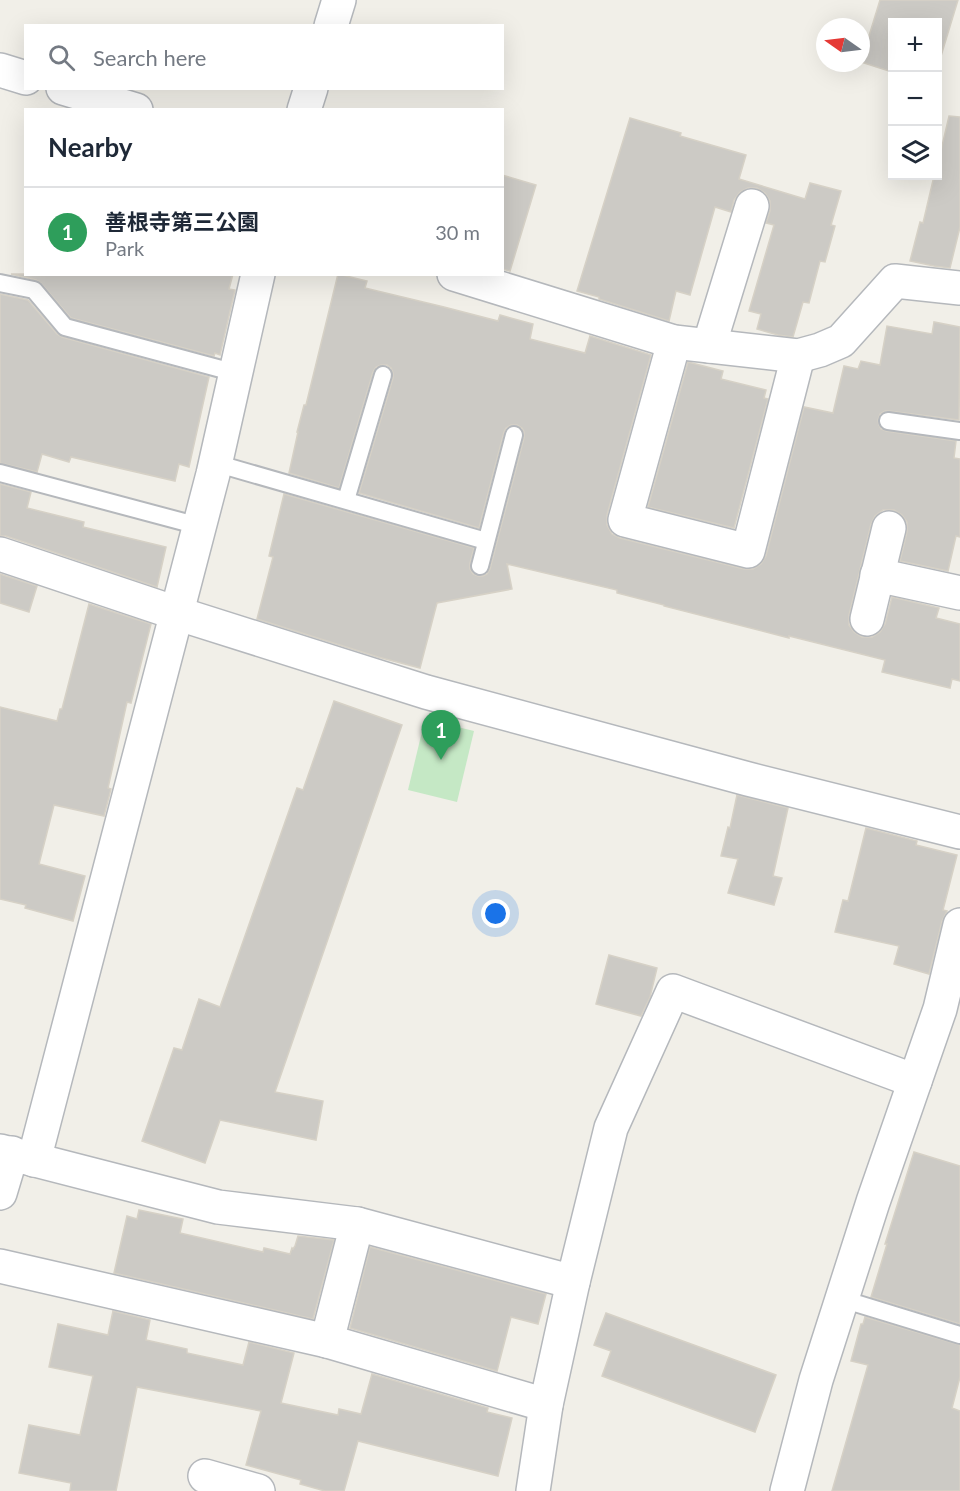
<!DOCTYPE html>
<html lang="en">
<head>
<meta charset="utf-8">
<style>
  :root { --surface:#fff; --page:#f6f6f7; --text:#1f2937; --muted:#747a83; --line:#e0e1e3; --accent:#ea580c }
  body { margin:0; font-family:Lato,"Noto Sans JP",sans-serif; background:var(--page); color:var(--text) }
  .controls { position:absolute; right:18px; top:18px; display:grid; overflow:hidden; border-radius:0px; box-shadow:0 6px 24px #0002 }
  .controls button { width:54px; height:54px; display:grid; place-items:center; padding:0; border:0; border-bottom:2px solid var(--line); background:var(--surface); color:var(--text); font:30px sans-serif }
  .compass { position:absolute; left:816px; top:18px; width:54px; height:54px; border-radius:50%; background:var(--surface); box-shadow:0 6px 24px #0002; rotate:284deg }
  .you { position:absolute; left:496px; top:914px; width:21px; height:21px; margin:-15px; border:4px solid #fff; border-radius:50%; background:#1a73e8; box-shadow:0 0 0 9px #1a73e833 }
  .badge { display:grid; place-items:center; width:39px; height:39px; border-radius:50%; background:var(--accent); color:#fff; font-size:20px; font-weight:700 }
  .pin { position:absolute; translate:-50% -50px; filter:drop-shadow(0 2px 3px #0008) }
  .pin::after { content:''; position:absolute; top:32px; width:21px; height:18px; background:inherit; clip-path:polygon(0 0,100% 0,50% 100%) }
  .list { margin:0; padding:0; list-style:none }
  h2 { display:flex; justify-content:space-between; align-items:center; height:78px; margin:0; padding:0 24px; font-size:26px }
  h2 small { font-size:20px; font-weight:400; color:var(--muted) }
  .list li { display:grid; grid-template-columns:39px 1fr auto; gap:18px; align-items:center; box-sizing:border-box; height:90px; padding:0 24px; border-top:2px solid var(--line) }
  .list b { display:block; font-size:22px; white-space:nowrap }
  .list p { margin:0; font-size:20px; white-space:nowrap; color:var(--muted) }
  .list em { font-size:20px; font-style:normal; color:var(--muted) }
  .icon { flex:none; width:33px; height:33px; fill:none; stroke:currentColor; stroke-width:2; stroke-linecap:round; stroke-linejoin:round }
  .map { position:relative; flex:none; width:960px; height:1491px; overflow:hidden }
  .search { position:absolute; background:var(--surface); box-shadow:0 6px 24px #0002; left:24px; top:24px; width:480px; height:66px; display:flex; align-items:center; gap:15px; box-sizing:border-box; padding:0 21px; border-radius:0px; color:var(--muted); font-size:22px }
  .panel { position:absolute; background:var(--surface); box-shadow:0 6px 24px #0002; left:24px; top:108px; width:480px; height:168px; border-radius:0px }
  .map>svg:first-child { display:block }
</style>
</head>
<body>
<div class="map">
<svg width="960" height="1491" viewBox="0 0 960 1491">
  <rect width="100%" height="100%" fill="#f1efe8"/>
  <path fill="#c5e8c5" d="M 425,719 L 474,731 L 457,802 L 408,790 Z"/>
  <g fill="#cccac5" stroke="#d6d1c6" stroke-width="1.5">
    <path d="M 880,0 L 958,0 L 938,66 L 938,22 L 892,22 L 892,72 L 861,62 Z"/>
    <path d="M 949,116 L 960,117 L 960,227 L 950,268 L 934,266 L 910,261 L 920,222 L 923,223 L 934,176 L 938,176 L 938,163 Z"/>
    <path d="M 630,118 L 681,133 L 680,136 L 746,155 L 739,179 L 805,199 L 810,183 L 841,191 L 831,225 L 835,226 L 825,262 L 820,261 L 809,303 L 803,302 L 793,337 L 778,335 L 757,329 L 761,314 L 749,311 L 774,225 L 766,223 L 770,211 L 770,201 L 765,193 L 757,188 L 748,188 L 740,192 L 734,200 L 731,212 L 715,207 L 690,295 L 676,291 L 669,321 L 599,299 L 599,297 L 577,291 Z"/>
    <path d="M 502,175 L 536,185 L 510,271 L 502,269 Z"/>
    <path d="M 11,274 L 233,274 L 229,289 L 235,290 L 220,355 L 215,353 L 214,356 L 71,318 L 41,283 L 36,280 Z"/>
    <path d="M 338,274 L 367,281 L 365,288 L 444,307 L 498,321 L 500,315 L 533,324 L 530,339 L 585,353 L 590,336 L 651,355 L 607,515 L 607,525 L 612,534 L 620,538 L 744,569 L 753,569 L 761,564 L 766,556 L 804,407 L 833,413 L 844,366 L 858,369 L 861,361 L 880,365 L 887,326 L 932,334 L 934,322 L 960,327 L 959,420 L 889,411 L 885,411 L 880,414 L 878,420 L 879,425 L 881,429 L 886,431 L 956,441 L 954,458 L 960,459 L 960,537 L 956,536 L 948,571 L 900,561 L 907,532 L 907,522 L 902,515 L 894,510 L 883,510 L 875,516 L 871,524 L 849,615 L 849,625 L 854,632 L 862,637 L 872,637 L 880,632 L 885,624 L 892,597 L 939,608 L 936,618 L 960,624 L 960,681 L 952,679 L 950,688 L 882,672 L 885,660 L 789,636 L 789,638 L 664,606 L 664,605 L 617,593 L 617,590 L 507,564 L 512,589 L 437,603 L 420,668 L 378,657 L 257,619 L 273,557 L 269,556 L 284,494 L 474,548 L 470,563 L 470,569 L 473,574 L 478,576 L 483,576 L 487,574 L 490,569 L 524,438 L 524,432 L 522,428 L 517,425 L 511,425 L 506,428 L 504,432 L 479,528 L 359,493 L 393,378 L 393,373 L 391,368 L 387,365 L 381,365 L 376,367 L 373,372 L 339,488 L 289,473 L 298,432 L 297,432 L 304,405 L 306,405 Z"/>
    <path d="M 0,294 L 28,300 L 57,334 L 62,337 L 209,377 L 189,467 L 179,464 L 175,481 L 71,457 L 69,462 L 42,454 L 37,472 L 0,463 Z"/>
    <path d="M 688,362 L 723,371 L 721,379 L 766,390 L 764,398 L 768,399 L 734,528 L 648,507 Z"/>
    <path d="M 0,484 L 31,492 L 27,508 L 84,522 L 83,527 L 166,547 L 157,587 L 6,536 L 0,536 Z"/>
    <path d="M 0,574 L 37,586 L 29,612 L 0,603 Z"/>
    <path d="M 89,604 L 151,624 L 131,703 L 127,702 L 108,788 L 111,789 L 104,816 L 54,805 L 39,864 L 85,876 L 73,921 L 25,908 L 26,905 L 0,899 L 0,707 L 57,721 L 60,709 L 62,709 Z"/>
    <path d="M 334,701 L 402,725 L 275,1092 L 323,1101 L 316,1140 L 220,1120 L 205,1163 L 142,1141 L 174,1048 L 182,1050 L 199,999 L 220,1007 L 297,788 L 303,790 Z"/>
    <path d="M 737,795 L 788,808 L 773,876 L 782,878 L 774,905 L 728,893 L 738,859 L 721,856 L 728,827 L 730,828 Z"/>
    <path d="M 866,828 L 917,841 L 916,845 L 957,855 L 943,910 L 947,911 L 942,921 L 929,974 L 894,964 L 899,946 L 835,932 L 843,900 L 848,901 Z"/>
    <path d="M 609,955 L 657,968 L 650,997 L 641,1016 L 596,1004 Z"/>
    <path d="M 914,1152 L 960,1166 L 960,1324 L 871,1297 L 887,1244 L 885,1244 Z"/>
    <path d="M 139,1210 L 183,1219 L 180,1233 L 263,1252 L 264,1248 L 290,1254 L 292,1248 L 293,1249 L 295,1246 L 298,1236 L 334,1240 L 313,1319 L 114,1273 L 127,1216 L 137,1219 Z"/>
    <path d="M 370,1247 L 546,1294 L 538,1324 L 511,1317 L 497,1371 L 350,1328 Z"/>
    <path d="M 113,1311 L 150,1320 L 146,1340 L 187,1349 L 187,1353 L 243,1365 L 249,1342 L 294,1353 L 281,1403 L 338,1415 L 339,1409 L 361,1414 L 372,1374 L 488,1408 L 487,1412 L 512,1418 L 498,1476 L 358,1441 L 344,1491 L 325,1491 L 300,1484 L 301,1480 L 246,1465 L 261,1411 L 137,1387 L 116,1491 L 70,1491 L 71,1483 L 19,1473 L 29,1425 L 80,1435 L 93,1376 L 49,1367 L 58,1324 L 108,1335 Z"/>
    <path d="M 606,1313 L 776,1375 L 755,1432 L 602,1376 L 611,1351 L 594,1345 Z"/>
    <path d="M 865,1317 L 960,1345 L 960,1377 L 952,1408 L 960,1411 L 960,1491 L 832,1491 L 868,1365 L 851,1361 L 861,1324 L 863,1324 Z"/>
  </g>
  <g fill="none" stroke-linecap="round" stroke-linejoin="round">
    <g stroke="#b5b8bc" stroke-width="20">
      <g id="service">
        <path d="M 0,283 L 34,290 L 65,327 L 236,373"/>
        <path d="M 888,421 L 960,431"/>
        <path d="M 215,463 L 486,541"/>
        <path d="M 0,473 L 199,526"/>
        <path d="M 346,500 L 383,375"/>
        <path d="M 480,566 L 514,435"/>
        <path d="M 842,1299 L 960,1335"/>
      </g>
    </g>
    <g stroke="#b5b8bc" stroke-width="36">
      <g id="minor">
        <path d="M 331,26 L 339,0"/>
        <path d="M 0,70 L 26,78"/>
        <path d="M 63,88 L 136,110"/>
        <path d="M 304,110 L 311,88"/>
        <path d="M 454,274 L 674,342 L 798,356 L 820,350 L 841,341 L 895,281 L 960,288"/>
        <path d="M 674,342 L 625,520 L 748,551 L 798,356"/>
        <path d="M 709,346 L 752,206"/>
        <path d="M 0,554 L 176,613 L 426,692 L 748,779 L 960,832"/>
        <path d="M 877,575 L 960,593"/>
        <path d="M 867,619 L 889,528"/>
        <path d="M 0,1151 L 218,1207 L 357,1224 L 573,1282"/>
        <path d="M 34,1160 L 213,474 L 258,274"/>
        <path d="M 0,1193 L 12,1153"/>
        <path d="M 0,1266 L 327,1341 L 546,1405"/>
        <path d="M 327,1341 L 357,1224"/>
        <path d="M 205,1476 L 258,1491"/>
        <path d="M 533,1491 L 546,1405 L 573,1282 L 611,1128 L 673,991 L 915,1081"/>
        <path d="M 787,1491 L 816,1380 L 873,1202 L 940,1009 L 960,925"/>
      </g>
    </g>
    <use href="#service" stroke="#fff" stroke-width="16"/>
    <use href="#minor" stroke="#fff" stroke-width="33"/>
  </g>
</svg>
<div class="controls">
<button>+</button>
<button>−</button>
<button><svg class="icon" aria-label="layers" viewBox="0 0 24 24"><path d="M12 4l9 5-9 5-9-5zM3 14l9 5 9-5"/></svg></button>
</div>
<svg class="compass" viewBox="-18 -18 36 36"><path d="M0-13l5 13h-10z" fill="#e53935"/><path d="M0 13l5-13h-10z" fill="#747a83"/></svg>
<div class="you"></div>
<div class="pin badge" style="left:441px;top:760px;background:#2e9e5b">1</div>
<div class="search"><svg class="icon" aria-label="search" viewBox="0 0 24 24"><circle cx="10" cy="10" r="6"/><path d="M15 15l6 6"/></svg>Search here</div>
<section class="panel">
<h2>Nearby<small></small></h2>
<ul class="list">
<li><span class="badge" style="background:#2e9e5b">1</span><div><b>善根寺第三公園</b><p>Park</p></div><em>30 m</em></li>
</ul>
</section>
</div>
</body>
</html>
